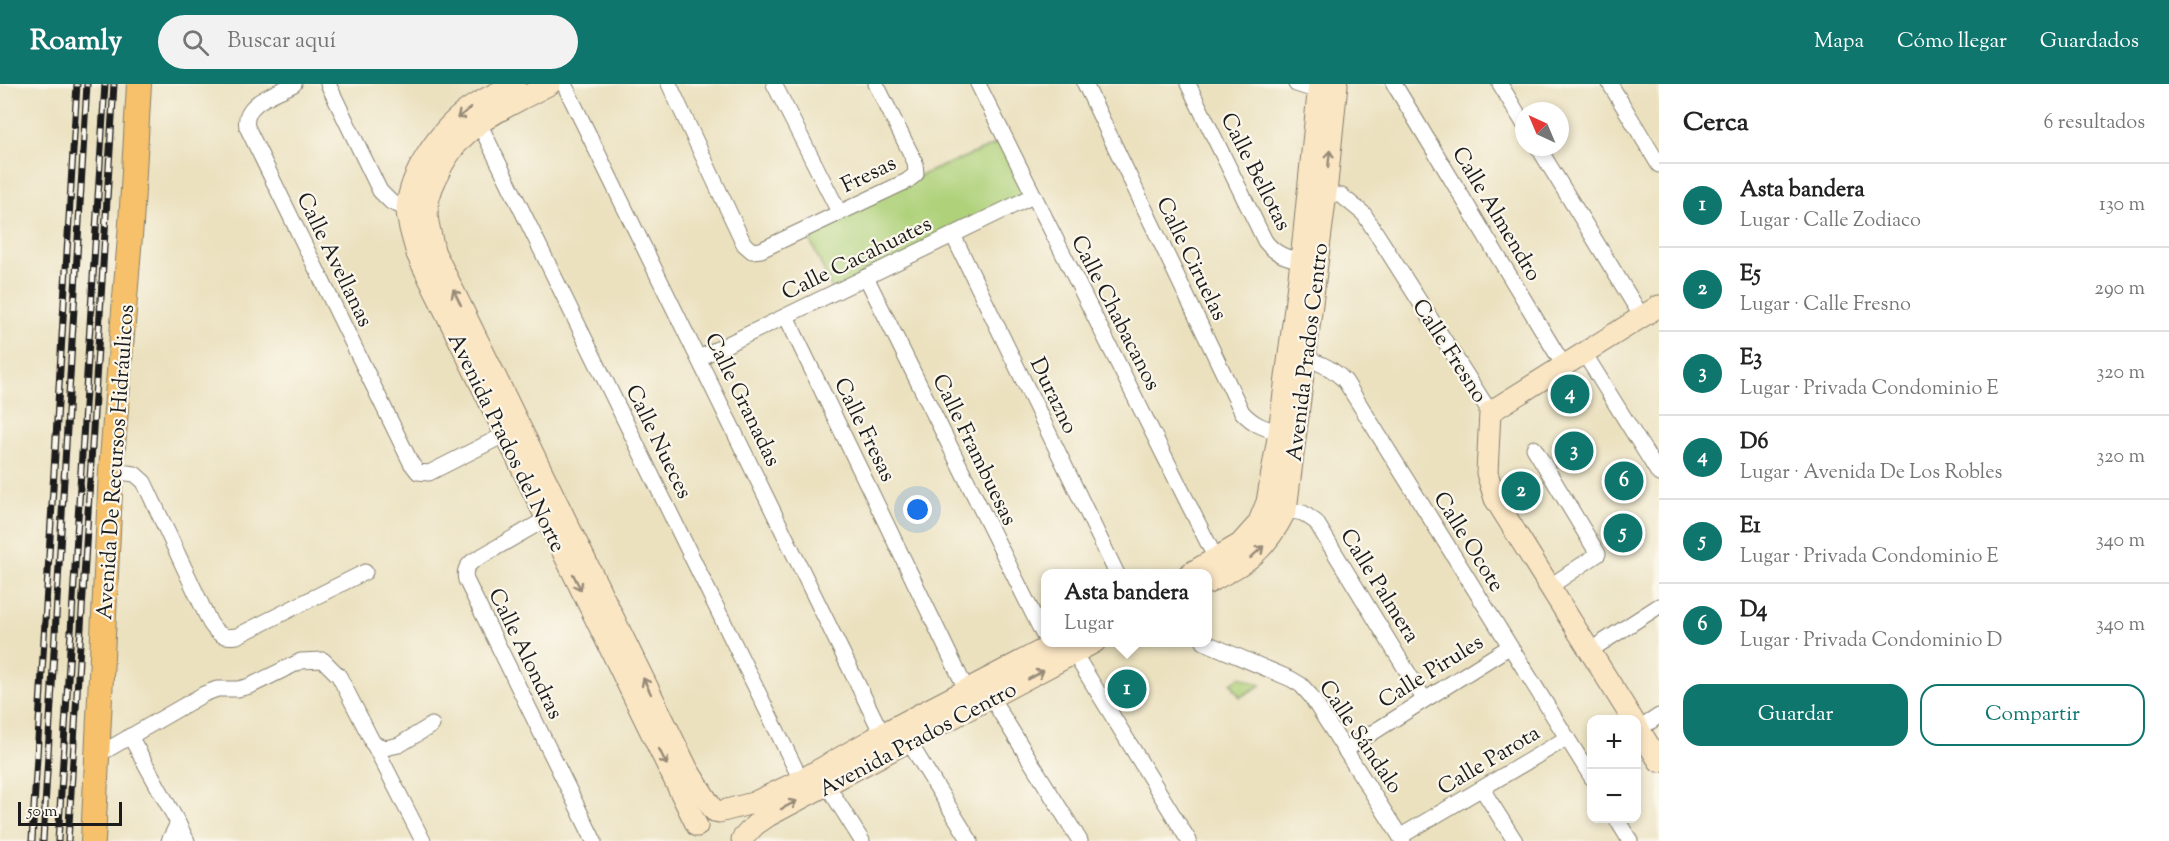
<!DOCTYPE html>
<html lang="es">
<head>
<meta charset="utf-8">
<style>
  :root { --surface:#fff; --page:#f2f2f2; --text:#222; --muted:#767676; --line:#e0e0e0; --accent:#0f766e }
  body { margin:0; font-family:"Sorts Mill Goudy",serif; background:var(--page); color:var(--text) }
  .controls { position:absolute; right:18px; bottom:18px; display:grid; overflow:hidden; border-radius:12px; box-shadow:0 3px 9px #0003 }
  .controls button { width:54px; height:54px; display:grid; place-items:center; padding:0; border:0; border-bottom:2px solid var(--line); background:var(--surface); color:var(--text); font:30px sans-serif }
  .compass { position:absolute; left:1515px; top:18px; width:54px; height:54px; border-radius:50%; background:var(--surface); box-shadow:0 3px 9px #0003; rotate:316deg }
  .scale { position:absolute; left:18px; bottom:15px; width:104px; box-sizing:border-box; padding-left:6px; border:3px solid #1c1c1c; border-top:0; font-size:16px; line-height:21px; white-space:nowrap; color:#1c1c1c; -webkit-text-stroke:4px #fbf7ec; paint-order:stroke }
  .you { position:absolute; left:918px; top:426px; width:21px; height:21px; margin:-15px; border:4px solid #fff; border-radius:50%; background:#1a73e8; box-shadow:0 0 0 9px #1a73e833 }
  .badge { display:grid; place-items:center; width:39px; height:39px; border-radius:50%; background:var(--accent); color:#fff; font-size:20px; font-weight:700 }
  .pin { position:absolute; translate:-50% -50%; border:3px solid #fff; box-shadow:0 2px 6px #0006 }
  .popup { position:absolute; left:1041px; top:485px; width:171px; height:78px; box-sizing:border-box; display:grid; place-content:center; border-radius:12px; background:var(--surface); filter:drop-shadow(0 2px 4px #0005); font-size:20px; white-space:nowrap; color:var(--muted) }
  .popup b { font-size:22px; color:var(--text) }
  .popup::after { content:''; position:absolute; left:50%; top:100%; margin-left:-12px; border:12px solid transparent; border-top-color:var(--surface) }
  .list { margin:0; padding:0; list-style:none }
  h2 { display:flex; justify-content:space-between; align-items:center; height:78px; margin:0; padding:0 24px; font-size:26px }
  h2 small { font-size:20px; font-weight:400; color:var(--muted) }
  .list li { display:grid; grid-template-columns:39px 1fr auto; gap:18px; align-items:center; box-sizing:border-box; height:84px; padding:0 24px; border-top:2px solid var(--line) }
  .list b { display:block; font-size:22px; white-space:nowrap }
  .list p { margin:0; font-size:20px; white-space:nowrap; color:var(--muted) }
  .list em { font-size:20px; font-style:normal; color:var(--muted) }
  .actions { display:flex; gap:12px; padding:18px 24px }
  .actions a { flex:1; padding:14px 0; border:2px solid var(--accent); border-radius:18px; text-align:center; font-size:21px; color:var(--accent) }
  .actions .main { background:var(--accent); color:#fff }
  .icon { flex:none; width:33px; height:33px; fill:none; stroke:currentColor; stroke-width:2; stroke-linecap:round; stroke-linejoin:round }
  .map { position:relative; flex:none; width:1659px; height:757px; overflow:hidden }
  header { display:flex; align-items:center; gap:36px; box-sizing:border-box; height:84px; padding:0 30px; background:var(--accent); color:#fff }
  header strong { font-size:28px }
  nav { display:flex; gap:33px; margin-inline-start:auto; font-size:21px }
  .search { width:420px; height:54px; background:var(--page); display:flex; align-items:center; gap:15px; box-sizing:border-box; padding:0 21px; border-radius:33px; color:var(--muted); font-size:22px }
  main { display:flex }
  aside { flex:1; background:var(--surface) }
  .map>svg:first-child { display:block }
</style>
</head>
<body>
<header>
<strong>Roamly</strong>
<div class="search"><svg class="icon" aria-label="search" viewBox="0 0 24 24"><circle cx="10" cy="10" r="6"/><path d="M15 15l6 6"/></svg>Buscar aquí</div>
<nav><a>Mapa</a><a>Cómo llegar</a><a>Guardados</a></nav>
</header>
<main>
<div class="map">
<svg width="1659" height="757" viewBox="0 0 1659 757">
  <rect width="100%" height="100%" fill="#fbf7ec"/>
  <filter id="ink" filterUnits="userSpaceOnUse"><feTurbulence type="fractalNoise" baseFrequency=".0167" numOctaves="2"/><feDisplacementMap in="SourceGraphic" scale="12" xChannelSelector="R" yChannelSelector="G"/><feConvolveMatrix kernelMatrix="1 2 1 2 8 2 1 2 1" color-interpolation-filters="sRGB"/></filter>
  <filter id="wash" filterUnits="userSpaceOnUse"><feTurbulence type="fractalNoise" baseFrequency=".008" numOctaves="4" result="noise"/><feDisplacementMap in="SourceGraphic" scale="24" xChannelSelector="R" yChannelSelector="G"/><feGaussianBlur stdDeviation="1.35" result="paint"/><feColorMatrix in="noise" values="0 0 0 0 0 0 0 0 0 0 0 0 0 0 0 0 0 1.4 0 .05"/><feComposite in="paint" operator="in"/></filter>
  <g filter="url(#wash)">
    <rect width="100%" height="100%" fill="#ebe1bf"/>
    <g fill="#afd17a" stroke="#66764b" stroke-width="1.5">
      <path d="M 1006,56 L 1033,112 L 834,209 L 805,145 L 907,97 Z"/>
      <path d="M 1240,593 L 1241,593 L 1261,601 L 1240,613 L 1231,599 Z"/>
    </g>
  </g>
  <g filter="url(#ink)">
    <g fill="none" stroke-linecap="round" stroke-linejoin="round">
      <g stroke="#847e6e" stroke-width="17">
        <g id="street">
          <path d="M 294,0 C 276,10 242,18 247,43 L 411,379 L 418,388 L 429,389 L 504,351"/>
          <path d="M 328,0 L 380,107 L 391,118 L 407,125"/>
          <path d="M 564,0 L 882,650"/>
          <path d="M 669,0 L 744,160 L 752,167 L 761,166 L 907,97 L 916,90 L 915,78 L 876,0"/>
          <path d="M 774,0 L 839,128"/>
          <path d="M 978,0 L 1216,475"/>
          <path d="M 1085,0 L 1242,328 C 1253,340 1263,344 1279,348"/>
          <path d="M 1188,0 L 1265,157 C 1275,170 1285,173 1301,177"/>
          <path d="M 1296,0 L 1318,7"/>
          <path d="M 1394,0 L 1564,282"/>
          <path d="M 1500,0 L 1524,40"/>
          <path d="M 1610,0 L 1659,81"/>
          <path d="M 479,39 L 801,696"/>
          <path d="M 1538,63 L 1642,233"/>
          <path d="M 1326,109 L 1342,112 L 1364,130 L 1490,328"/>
          <path d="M 953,151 L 1117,490"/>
          <path d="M 866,193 L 1046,556"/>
          <path d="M 786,232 L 967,607"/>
          <path d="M 1584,269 L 1659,390"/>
          <path d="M 699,274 L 1033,112"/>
          <path d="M 1297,275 C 1317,276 1331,283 1345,297 L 1592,694"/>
          <path d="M 1534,364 L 1598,470 L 1549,503"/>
          <path d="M 111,387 L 135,390 L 144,398 L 210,539 C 218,551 223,554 237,552 L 365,488"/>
          <path d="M 1286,426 L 1303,429 L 1316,438 L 1424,615"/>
          <path d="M 546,435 L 473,477 C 466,483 464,487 466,496 L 594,757"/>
          <path d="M 1204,558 L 1291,595 L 1301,601 L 1310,611 L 1403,757"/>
          <path d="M 1069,561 L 1189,757"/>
          <path d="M 1589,567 L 1659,522"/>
          <path d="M 992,615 L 1080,757"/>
          <path d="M 1639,645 L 1659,632"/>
          <path d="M 130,652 L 178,739 L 169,757"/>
          <path d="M 909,658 L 970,757"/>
          <path d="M 372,659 L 385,664 L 399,661 L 432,641"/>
          <path d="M 1345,666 L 1509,563"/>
          <path d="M 98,671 L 204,610 L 217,605 L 238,605 L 250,602 L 301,577 L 323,576 L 339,592 L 423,757"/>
          <path d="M 827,701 L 862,757"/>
          <path d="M 1482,705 L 1515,757"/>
          <path d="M 1616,734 L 1630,757"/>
          <path d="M 178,739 L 187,757"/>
          <path d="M 1401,752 L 1567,654"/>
        </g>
      </g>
      <g stroke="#847e6e" stroke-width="23">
        <g id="secondary">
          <path d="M 515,0 C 500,8 483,15 470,24 C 441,44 409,89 407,125 C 407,139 414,157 417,170 L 697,742"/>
          <path d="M 550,0 C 502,26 457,41 436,95 C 431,105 427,119 427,131 C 428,142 432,155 434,167 L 688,686 L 714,727"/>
          <path d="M 1189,490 L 1240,460 L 1258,440 L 1267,418 L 1279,348 L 1301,177 L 1319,0"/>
          <path d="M 1208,499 C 1249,477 1265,468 1286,426 L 1326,109 L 1337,0"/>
          <path d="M 1633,636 L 1495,415 L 1487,389 L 1490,328 L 1659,222"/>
          <path d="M 1636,641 L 1659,677"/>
          <path d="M 719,728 L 753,719 L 801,696 L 882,650 L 1058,558"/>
          <path d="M 742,755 L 755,741 L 768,732 L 1095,558"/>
        </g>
      </g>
      <g stroke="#847e6e" stroke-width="26">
        <path id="primary" d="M 93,757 L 111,387 L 131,140 L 139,0"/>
      </g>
      <use href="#street" stroke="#fff" stroke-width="15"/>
      <use href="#secondary" stroke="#fbe6c4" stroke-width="21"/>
      <use href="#primary" stroke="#f6c16b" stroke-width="24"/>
      <g stroke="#1c1c1c" stroke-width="7">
        <g id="rail">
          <path d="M 32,757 L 77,0"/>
          <path d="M 43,757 L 87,0"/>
          <path d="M 58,757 L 105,0"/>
          <path d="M 68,757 L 114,0"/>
        </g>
      </g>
      <use href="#rail" stroke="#fbf7ec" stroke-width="4.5" stroke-dasharray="14" stroke-linecap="butt"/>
    </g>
    <defs><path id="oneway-shaft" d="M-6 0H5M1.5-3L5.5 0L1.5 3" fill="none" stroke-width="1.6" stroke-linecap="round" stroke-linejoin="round" transform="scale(1.5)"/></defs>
    <g stroke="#978b78">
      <use href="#oneway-shaft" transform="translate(464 29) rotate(142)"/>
      <use href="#oneway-shaft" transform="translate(1329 75) rotate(-84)"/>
      <use href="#oneway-shaft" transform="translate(457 213) rotate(-116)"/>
      <use href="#oneway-shaft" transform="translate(1257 468) rotate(-42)"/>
      <use href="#oneway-shaft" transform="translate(577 498) rotate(64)"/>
      <use href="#oneway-shaft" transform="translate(1036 591) rotate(-29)"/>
      <use href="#oneway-shaft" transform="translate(647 602) rotate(-116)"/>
      <use href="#oneway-shaft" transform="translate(663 673) rotate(64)"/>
      <use href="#oneway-shaft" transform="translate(789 721) rotate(-27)"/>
    </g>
  </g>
  <g text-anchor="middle" stroke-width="4.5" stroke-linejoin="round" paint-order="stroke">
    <g font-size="22" fill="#1c1c1c" stroke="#fbf7ec">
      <text transform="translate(1257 87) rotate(63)" y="8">Calle Bellotas</text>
      <text transform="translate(868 89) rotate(-26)" y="8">Fresas</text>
      <text transform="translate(1498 129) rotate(59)" y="8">Calle Almendro</text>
      <text transform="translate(856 173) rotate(-26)" y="8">Calle Cacahuates</text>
      <text transform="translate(1193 174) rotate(64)" y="8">Calle Ciruelas</text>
      <text transform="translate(336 175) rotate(64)" y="8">Calle Avellanas</text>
      <text transform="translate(1117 228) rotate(63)" y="8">Calle Chabacanos</text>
      <text transform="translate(1451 266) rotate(57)" y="8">Calle Fresno</text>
      <text transform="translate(1306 268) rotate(-83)" y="8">Avenida Prados Centro</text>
      <text transform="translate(1055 311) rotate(64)" y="8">Durazno</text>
      <text transform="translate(744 315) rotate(64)" y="8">Calle Granadas</text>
      <text transform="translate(866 345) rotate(64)" y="8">Calle Fresas</text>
      <text transform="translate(660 357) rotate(64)" y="8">Calle Nueces</text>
      <text transform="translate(508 358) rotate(64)" y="8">Avenida Prados del Norte</text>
      <text transform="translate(976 365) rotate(64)" y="8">Calle Frambuesas</text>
      <text transform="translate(114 378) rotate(-86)" y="8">Avenida De Recursos Hidráulicos</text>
      <text transform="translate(1470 457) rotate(58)" y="8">Calle Ocote</text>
      <text transform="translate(1381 501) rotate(58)" y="8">Calle Palmera</text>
      <text transform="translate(527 569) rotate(64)" y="8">Calle Alondras</text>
      <text transform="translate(1430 586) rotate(-32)" y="8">Calle Pirules</text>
      <text transform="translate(1362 652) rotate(56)" y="8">Calle Sándalo</text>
      <text transform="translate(917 654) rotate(-28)" y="8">Avenida Prados Centro</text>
      <text transform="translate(1488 675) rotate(-31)" y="8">Calle Parota</text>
    </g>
  </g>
</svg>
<div class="controls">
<button>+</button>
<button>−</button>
</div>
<svg class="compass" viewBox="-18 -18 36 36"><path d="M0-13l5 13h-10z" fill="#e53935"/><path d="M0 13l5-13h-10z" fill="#767676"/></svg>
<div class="scale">50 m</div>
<div class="you"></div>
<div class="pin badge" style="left:1127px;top:605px">1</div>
<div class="popup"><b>Asta bandera</b>Lugar</div>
<div class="pin badge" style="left:1521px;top:407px">2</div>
<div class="pin badge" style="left:1574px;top:367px">3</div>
<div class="pin badge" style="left:1570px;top:310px">4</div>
<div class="pin badge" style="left:1623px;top:449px">5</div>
<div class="pin badge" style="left:1624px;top:397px">6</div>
</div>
<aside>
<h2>Cerca<small>6 resultados</small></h2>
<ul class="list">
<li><span class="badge">1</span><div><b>Asta bandera</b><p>Lugar · Calle Zodiaco</p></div><em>130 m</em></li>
<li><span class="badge">2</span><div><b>E5</b><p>Lugar · Calle Fresno</p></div><em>290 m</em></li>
<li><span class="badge">3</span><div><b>E3</b><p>Lugar · Privada Condominio E</p></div><em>320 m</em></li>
<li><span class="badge">4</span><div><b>D6</b><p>Lugar · Avenida De Los Robles</p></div><em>320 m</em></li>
<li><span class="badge">5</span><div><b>E1</b><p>Lugar · Privada Condominio E</p></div><em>340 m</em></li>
<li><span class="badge">6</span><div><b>D4</b><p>Lugar · Privada Condominio D</p></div><em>340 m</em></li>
</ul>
<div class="actions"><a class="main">Guardar</a><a>Compartir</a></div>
</aside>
</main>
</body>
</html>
